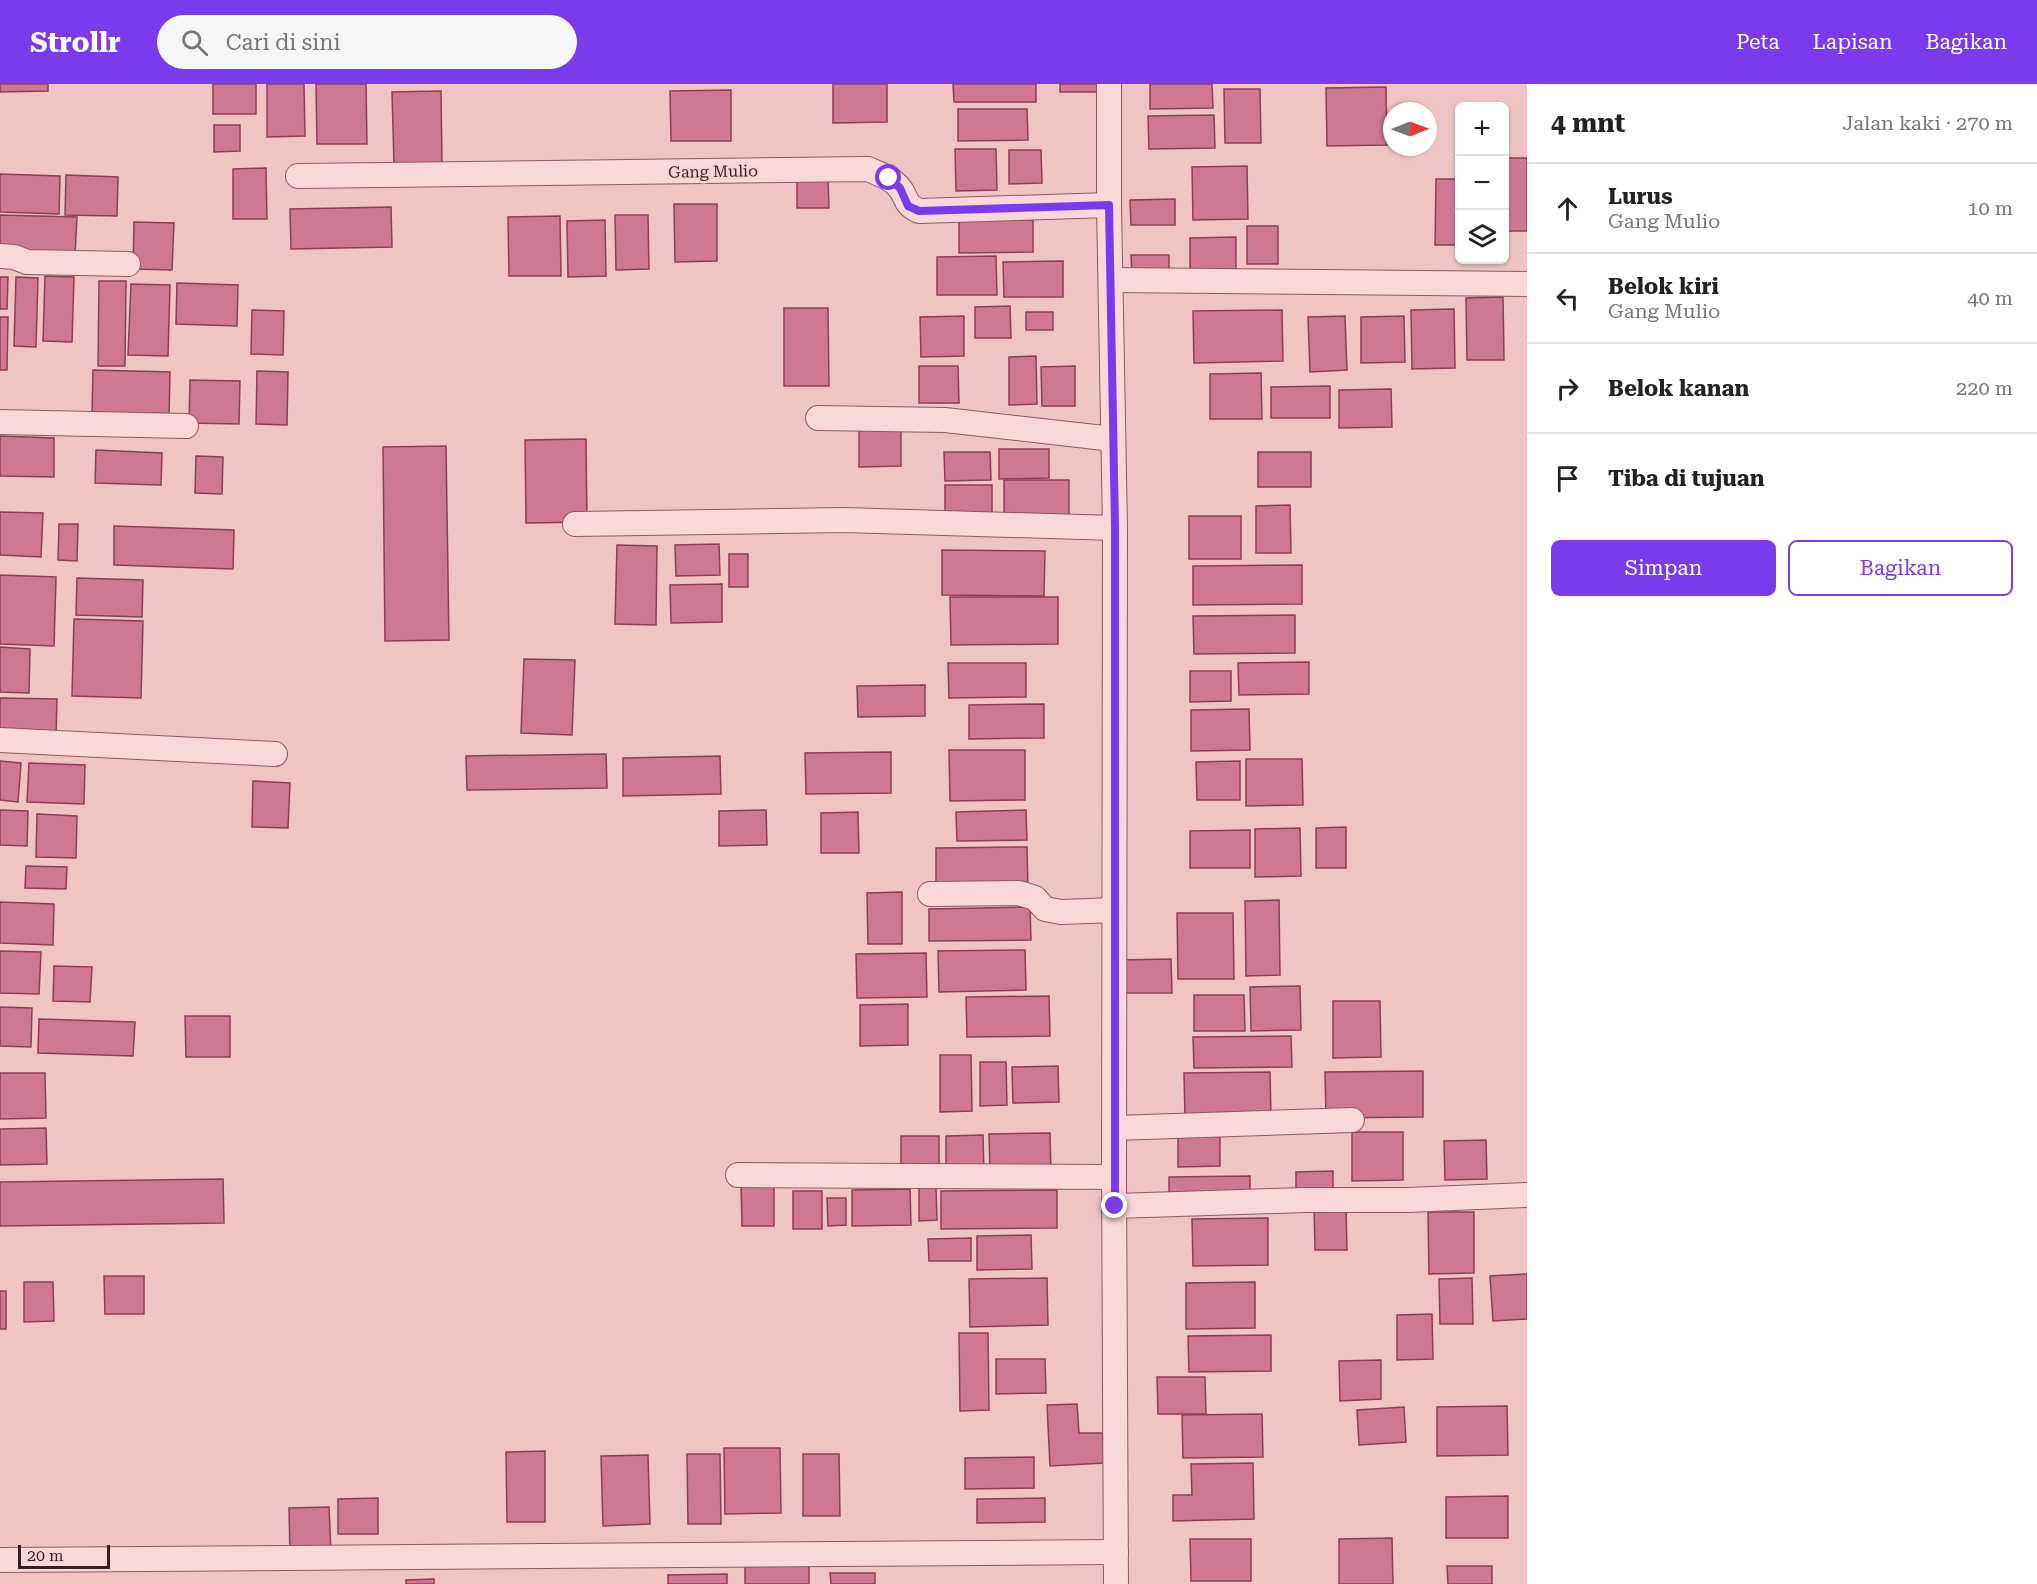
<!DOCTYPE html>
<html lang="id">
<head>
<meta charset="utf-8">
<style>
  :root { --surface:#fff; --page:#f6f6f6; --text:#222; --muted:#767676; --line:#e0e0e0; --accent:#7c3aed }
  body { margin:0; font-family:"Roboto Serif",serif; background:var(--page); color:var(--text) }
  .controls { position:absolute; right:18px; top:18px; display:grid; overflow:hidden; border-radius:9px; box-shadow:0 2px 4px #0004 }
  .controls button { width:54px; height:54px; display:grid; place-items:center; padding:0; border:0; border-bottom:2px solid var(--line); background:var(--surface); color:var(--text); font:30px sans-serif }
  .compass { position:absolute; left:1383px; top:18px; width:54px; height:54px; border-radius:50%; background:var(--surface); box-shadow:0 2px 4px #0004; rotate:89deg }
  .scale { position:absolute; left:18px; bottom:15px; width:92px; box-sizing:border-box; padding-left:6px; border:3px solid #3a1e25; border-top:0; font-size:16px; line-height:21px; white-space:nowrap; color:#3a1e25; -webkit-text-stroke:4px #f7d4d4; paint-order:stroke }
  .stop { position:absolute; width:18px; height:18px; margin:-14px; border:4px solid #7c3aed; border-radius:50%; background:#fff }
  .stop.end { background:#7c3aed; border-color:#fff; box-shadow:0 2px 6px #0008 }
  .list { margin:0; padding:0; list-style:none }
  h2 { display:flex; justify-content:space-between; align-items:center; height:78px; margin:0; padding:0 24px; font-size:26px }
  h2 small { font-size:20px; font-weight:400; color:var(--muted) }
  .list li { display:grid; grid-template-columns:39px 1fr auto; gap:18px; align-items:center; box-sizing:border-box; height:90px; padding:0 24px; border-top:2px solid var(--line) }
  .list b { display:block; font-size:22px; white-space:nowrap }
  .list p { margin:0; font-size:20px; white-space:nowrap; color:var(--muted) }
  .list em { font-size:20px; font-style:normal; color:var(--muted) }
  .actions { display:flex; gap:12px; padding:18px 24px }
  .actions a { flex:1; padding:14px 0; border:2px solid var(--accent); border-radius:9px; text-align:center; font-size:21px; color:var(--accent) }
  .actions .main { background:var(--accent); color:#fff }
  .icon { flex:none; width:33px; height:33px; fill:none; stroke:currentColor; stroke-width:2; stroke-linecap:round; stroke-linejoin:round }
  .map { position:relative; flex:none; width:1527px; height:1500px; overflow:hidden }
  header { display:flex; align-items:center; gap:36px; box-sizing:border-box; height:84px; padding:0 30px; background:var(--accent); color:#fff }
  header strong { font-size:28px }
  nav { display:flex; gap:33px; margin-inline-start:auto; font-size:21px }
  .search { width:420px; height:54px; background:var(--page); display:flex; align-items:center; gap:15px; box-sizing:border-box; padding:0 21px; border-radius:33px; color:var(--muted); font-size:22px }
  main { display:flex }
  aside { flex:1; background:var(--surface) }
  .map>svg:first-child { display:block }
</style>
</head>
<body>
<header>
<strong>Strollr</strong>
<div class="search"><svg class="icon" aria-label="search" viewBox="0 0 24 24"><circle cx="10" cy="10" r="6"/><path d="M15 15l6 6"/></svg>Cari di sini</div>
<nav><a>Peta</a><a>Lapisan</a><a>Bagikan</a></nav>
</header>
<main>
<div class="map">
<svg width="1527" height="1500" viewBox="0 0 1527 1500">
  <rect width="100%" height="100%" fill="#f0c4c5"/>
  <g fill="#cf7894" stroke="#8b3e58" stroke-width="1.5">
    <path d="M 0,0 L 48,0 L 48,7 L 0,8 Z"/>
    <rect x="213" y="0" width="43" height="30"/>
    <path d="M 267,0 L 304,0 L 305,52 L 267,53 Z"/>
    <path d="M 316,0 L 366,0 L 367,60 L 317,60 Z"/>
    <path d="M 833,0 L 887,0 L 887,38 L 833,39 Z"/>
    <path d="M 953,0 L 1036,0 L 1036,18 L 954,18 Z"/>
    <rect x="1060" y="0" width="37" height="8"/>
    <path d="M 1150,0 L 1212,0 L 1213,24 L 1150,25 Z"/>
    <path d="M 1386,3 L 1387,61 L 1327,62 L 1326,4 Z"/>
    <path d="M 1224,5 L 1260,5 L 1261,59 L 1225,59 Z"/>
    <path d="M 731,6 L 731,57 L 671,57 L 670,7 Z"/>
    <path d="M 441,7 L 442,80 L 394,80 L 392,8 Z"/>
    <path d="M 958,25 L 1027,25 L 1028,56 L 958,57 Z"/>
    <path d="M 1214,31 L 1215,64 L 1149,65 L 1148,32 Z"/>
    <path d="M 214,41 L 240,41 L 240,67 L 214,68 Z"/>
    <path d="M 955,65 L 996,65 L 997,106 L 956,107 Z"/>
    <path d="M 1009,66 L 1041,66 L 1042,99 L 1009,100 Z"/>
    <rect x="1504" y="74" width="23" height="73"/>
    <path d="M 1247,82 L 1248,135 L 1193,136 L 1192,83 Z"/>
    <path d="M 266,84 L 267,135 L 233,135 L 233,85 Z"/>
    <path d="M 0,90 L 60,92 L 59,130 L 0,128 Z"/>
    <path d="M 66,91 L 118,93 L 117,132 L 65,131 Z"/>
    <path d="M 797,95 L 828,95 L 829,124 L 797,124 Z"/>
    <path d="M 1436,95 L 1460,95 L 1460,161 L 1435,161 Z"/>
    <path d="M 1175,115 L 1175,141 L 1131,141 L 1130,116 Z"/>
    <path d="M 674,120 L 717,120 L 717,177 L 675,178 Z"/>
    <path d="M 391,123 L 392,163 L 291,165 L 290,125 Z"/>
    <path d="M 0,131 L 77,133 L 75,171 L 0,169 Z"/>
    <path d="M 615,131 L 648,131 L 649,185 L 616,186 Z"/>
    <path d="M 560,132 L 561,192 L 509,192 L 508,133 Z"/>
    <path d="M 605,136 L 606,192 L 568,193 L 567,137 Z"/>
    <path d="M 959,136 L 1033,136 L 1033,168 L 959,169 Z"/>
    <path d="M 134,138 L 174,139 L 172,186 L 133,185 Z"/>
    <rect x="1247" y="142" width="31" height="38"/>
    <path d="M 1236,153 L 1236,185 L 1190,186 L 1190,154 Z"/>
    <path d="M 1131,171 L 1169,171 L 1169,193 L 1132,194 Z"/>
    <path d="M 996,172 L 997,211 L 937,211 L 937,173 Z"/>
    <path d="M 1063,177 L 1063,213 L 1004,213 L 1003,178 Z"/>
    <path d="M 45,192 L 74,193 L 72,258 L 43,257 Z"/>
    <path d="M 0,193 L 8,193 L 7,225 L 0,225 Z"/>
    <path d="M 16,193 L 38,194 L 36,263 L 14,262 Z"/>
    <path d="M 99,197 L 126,197 L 125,282 L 98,282 Z"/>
    <path d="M 177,199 L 238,201 L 237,242 L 176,240 Z"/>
    <path d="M 131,200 L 170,201 L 168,272 L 128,271 Z"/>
    <path d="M 1503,213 L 1504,276 L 1467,276 L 1466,214 Z"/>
    <path d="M 1010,222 L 1011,254 L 975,254 L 975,223 Z"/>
    <path d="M 784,224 L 828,224 L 829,302 L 784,302 Z"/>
    <path d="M 1454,225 L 1455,284 L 1412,285 L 1411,226 Z"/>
    <path d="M 252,226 L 284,227 L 283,271 L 251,270 Z"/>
    <path d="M 1282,226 L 1283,277 L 1194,279 L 1193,227 Z"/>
    <rect x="1026" y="228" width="27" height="18"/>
    <path d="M 964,232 L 964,272 L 921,273 L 920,233 Z"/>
    <path d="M 1345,232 L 1347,286 L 1310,288 L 1308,233 Z"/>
    <path d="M 1404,232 L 1405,278 L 1361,279 L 1361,233 Z"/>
    <path d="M 0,233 L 8,233 L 7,286 L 0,286 Z"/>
    <path d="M 1036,272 L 1037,320 L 1009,321 L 1009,273 Z"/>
    <path d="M 919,282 L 958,282 L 959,319 L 919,319 Z"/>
    <path d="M 1075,282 L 1075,322 L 1042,322 L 1041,283 Z"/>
    <path d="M 93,286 L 170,288 L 169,334 L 92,332 Z"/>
    <path d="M 257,287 L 288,288 L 287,341 L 256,340 Z"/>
    <path d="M 1261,289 L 1262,335 L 1210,335 L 1210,290 Z"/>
    <path d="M 190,296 L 240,297 L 239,340 L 189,339 Z"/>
    <path d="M 1330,302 L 1330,334 L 1271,334 L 1271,303 Z"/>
    <path d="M 1391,305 L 1392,343 L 1339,344 L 1339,306 Z"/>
    <path d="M 901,345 L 901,382 L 859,383 L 859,346 Z"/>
    <path d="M 0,352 L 54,354 L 54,393 L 0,392 Z"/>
    <path d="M 586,355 L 587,438 L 526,439 L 525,356 Z"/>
    <path d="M 446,362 L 449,556 L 385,557 L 383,363 Z"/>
    <path d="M 999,365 L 1049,365 L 1049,394 L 999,395 Z"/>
    <path d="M 96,366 L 162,369 L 161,401 L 95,399 Z"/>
    <path d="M 944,368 L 990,368 L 991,396 L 945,397 Z"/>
    <rect x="1258" y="368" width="53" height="35"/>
    <path d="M 196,372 L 223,373 L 222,410 L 195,409 Z"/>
    <path d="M 1004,396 L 1069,396 L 1069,433 L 1004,434 Z"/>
    <path d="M 945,401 L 992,401 L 992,433 L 945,434 Z"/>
    <path d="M 1290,421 L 1291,469 L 1256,469 L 1256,422 Z"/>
    <path d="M 0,428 L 43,429 L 41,473 L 0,471 Z"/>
    <rect x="1189" y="432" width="52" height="43"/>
    <path d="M 59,440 L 78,440 L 77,477 L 58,476 Z"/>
    <path d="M 114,442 L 234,446 L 233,485 L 114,481 Z"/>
    <path d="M 719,460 L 720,491 L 676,492 L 675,461 Z"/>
    <path d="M 617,461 L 657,462 L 656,541 L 615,540 Z"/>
    <path d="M 942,466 L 1045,467 L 1044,512 L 942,511 Z"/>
    <rect x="729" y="470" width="19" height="33"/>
    <path d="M 1302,481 L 1302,520 L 1193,521 L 1193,482 Z"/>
    <path d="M 0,491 L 56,493 L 54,562 L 0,560 Z"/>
    <path d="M 77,494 L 143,496 L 142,533 L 76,531 Z"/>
    <path d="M 722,500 L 722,538 L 671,539 L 670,501 Z"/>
    <path d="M 950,513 L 1058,513 L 1058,560 L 951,561 Z"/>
    <path d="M 1295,531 L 1295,569 L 1194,570 L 1193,532 Z"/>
    <path d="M 74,535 L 143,537 L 141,614 L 72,612 Z"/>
    <path d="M 0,563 L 30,565 L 29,609 L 0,608 Z"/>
    <path d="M 524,575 L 575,576 L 572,651 L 521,649 Z"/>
    <path d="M 1309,578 L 1309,610 L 1239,611 L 1238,579 Z"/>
    <path d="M 948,579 L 1026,579 L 1026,613 L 949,614 Z"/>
    <path d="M 1190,587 L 1231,587 L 1231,617 L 1190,618 Z"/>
    <path d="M 925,601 L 925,632 L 858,633 L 857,602 Z"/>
    <path d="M 0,614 L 57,615 L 56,653 L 0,652 Z"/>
    <path d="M 1044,620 L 1044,654 L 969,655 L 969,621 Z"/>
    <path d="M 1249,625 L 1250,666 L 1191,667 L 1191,626 Z"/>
    <path d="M 949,666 L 1025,666 L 1025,716 L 950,717 Z"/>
    <path d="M 891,668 L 891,709 L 806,710 L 805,669 Z"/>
    <path d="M 606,670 L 607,704 L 467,706 L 466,672 Z"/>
    <path d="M 720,672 L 721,710 L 623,712 L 623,674 Z"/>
    <path d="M 1246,675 L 1302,675 L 1303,721 L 1246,722 Z"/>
    <path d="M 0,677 L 21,679 L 18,718 L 0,716 Z"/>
    <path d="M 1240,677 L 1240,716 L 1197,716 L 1196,678 Z"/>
    <path d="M 29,679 L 85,681 L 84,720 L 27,718 Z"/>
    <path d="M 253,697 L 290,699 L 288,744 L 252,743 Z"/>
    <path d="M 0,726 L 28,727 L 27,762 L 0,761 Z"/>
    <path d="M 766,726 L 767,761 L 719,762 L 719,727 Z"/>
    <path d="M 1026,726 L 1027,756 L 957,757 L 956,728 Z"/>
    <path d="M 858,728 L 859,769 L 821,769 L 821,729 Z"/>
    <path d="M 37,730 L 77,732 L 76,774 L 36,773 Z"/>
    <path d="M 1346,743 L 1346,784 L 1316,784 L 1316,744 Z"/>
    <path d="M 1300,744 L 1301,792 L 1255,793 L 1255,745 Z"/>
    <path d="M 1250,746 L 1250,784 L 1190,784 L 1190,747 Z"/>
    <path d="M 1027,763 L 1028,807 L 936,808 L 936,764 Z"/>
    <path d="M 26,782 L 67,783 L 66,805 L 25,804 Z"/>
    <path d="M 902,808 L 902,860 L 868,860 L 867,809 Z"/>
    <path d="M 1279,816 L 1280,891 L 1246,892 L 1245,817 Z"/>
    <path d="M 0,818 L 54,820 L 53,861 L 0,859 Z"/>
    <path d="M 1030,823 L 1031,856 L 929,857 L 929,825 Z"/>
    <path d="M 1177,829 L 1233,829 L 1234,895 L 1178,895 Z"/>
    <path d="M 1025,866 L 1026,906 L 939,908 L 938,867 Z"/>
    <path d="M 0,867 L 41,868 L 39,910 L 0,909 Z"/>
    <path d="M 926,869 L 927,913 L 857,914 L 856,870 Z"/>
    <path d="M 1171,875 L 1172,909 L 1117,909 L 1117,876 Z"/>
    <path d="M 54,882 L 92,883 L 90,918 L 53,917 Z"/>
    <path d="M 1300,902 L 1301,946 L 1251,947 L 1250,903 Z"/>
    <path d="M 1194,911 L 1244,911 L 1245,947 L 1194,947 Z"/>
    <path d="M 1049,912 L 1050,952 L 967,953 L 966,913 Z"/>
    <path d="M 1333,917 L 1380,917 L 1381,973 L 1333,974 Z"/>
    <path d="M 908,920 L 908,961 L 860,962 L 860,921 Z"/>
    <path d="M 0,923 L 32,924 L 31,963 L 0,962 Z"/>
    <path d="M 185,932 L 230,932 L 230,973 L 186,973 Z"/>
    <path d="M 39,935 L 135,938 L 133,972 L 38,969 Z"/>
    <path d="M 1291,952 L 1292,983 L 1194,984 L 1193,953 Z"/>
    <path d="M 940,971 L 971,971 L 972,1027 L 940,1028 Z"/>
    <path d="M 980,978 L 1006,978 L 1007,1021 L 980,1022 Z"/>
    <path d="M 1058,982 L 1059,1018 L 1013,1019 L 1012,983 Z"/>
    <path d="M 1423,987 L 1423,1033 L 1326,1034 L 1325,988 Z"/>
    <path d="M 1270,988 L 1271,1033 L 1185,1034 L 1184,989 Z"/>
    <path d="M 0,989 L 45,989 L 46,1034 L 0,1035 Z"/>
    <path d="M 46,1044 L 47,1080 L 0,1081 L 0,1045 Z"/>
    <path d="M 1352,1048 L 1403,1048 L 1403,1096 L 1352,1097 Z"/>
    <path d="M 1050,1049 L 1051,1090 L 990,1091 L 989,1050 Z"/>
    <path d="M 983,1051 L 984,1090 L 946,1091 L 946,1052 Z"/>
    <path d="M 901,1052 L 939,1052 L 939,1087 L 901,1088 Z"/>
    <path d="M 1220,1052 L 1220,1082 L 1178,1083 L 1178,1053 Z"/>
    <path d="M 1486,1056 L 1487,1095 L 1445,1096 L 1444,1057 Z"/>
    <path d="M 1333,1087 L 1333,1105 L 1296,1105 L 1296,1088 Z"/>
    <path d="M 1250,1092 L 1250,1110 L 1169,1111 L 1169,1093 Z"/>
    <path d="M 223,1095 L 224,1139 L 0,1142 L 0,1098 Z"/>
    <path d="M 741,1100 L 774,1100 L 774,1142 L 742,1142 Z"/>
    <path d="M 919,1103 L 936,1103 L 937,1136 L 919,1137 Z"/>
    <path d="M 910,1105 L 911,1141 L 852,1142 L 852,1106 Z"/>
    <path d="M 1057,1106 L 1057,1144 L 941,1145 L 941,1107 Z"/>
    <rect x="793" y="1107" width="29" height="38"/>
    <path d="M 827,1114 L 846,1114 L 846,1141 L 828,1142 Z"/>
    <path d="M 1314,1121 L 1346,1121 L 1347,1166 L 1315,1166 Z"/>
    <path d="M 1428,1128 L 1474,1128 L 1474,1189 L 1429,1190 Z"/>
    <path d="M 1268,1134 L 1268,1181 L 1193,1182 L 1192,1135 Z"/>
    <path d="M 1031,1151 L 1032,1185 L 977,1186 L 977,1152 Z"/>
    <path d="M 971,1154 L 971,1177 L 929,1177 L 928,1155 Z"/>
    <path d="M 1527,1190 L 1527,1235 L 1493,1237 L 1490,1192 Z"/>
    <path d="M 104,1192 L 144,1192 L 144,1230 L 105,1230 Z"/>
    <path d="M 1047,1194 L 1048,1241 L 970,1243 L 969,1195 Z"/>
    <path d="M 1472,1194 L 1473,1240 L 1440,1240 L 1439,1195 Z"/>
    <path d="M 24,1198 L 53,1198 L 54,1237 L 24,1238 Z"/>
    <path d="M 1255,1198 L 1255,1244 L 1186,1245 L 1186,1199 Z"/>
    <rect x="0" y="1207" width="6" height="38"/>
    <path d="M 1432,1230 L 1433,1275 L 1397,1276 L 1397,1231 Z"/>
    <path d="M 959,1249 L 988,1249 L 989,1326 L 960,1327 Z"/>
    <path d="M 1271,1251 L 1271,1287 L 1189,1288 L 1188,1252 Z"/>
    <path d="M 996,1275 L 1045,1275 L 1046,1309 L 996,1310 Z"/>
    <path d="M 1381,1276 L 1381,1315 L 1340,1317 L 1339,1277 Z"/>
    <path d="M 1157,1293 L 1205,1293 L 1206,1330 L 1158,1330 Z"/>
    <path d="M 1077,1320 L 1079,1349 L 1103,1349 L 1104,1379 L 1050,1382 L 1047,1321 Z"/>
    <path d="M 1507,1322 L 1508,1371 L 1437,1372 L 1437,1323 Z"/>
    <path d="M 1404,1323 L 1406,1358 L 1359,1361 L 1357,1326 Z"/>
    <path d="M 1262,1330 L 1263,1373 L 1183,1374 L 1182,1331 Z"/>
    <path d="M 724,1364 L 780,1364 L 781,1429 L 725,1430 Z"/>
    <path d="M 545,1367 L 545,1438 L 507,1438 L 506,1368 Z"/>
    <path d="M 687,1370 L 720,1370 L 721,1440 L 688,1440 Z"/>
    <path d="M 803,1370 L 839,1370 L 840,1432 L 803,1432 Z"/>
    <path d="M 648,1371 L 650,1440 L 603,1442 L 601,1372 Z"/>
    <path d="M 1034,1373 L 1034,1404 L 965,1405 L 965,1374 Z"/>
    <path d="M 1253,1379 L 1254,1435 L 1173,1437 L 1173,1411 L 1192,1411 L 1191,1380 Z"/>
    <path d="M 1508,1412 L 1508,1454 L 1446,1454 L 1446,1413 Z"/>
    <path d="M 378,1414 L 378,1450 L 338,1450 L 338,1415 Z"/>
    <path d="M 1045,1414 L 1045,1438 L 977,1439 L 977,1415 Z"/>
    <path d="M 329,1423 L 331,1468 L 290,1469 L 289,1424 Z"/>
    <path d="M 1392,1454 L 1393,1500 L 1339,1500 L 1339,1455 Z"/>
    <path d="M 1190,1455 L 1251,1455 L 1251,1497 L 1191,1497 Z"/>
    <path d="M 809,1480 L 809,1500 L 745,1500 L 745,1481 Z"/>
    <path d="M 1447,1482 L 1492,1482 L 1492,1500 L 1448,1500 Z"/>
    <path d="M 830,1489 L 875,1489 L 875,1500 L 831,1500 Z"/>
    <path d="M 727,1490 L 727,1500 L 668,1500 L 668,1491 Z"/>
    <path d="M 434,1495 L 434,1500 L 406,1500 L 406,1496 Z"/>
  </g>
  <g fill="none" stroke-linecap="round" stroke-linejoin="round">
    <g stroke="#8b5963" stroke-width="26">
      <g id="minor">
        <path d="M 1109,0 L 1109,121 L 1115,444 L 1114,1093 L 1116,1500"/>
        <path d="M 298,92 L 868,85 C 879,90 890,93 898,102 C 909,114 902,119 919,127 L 1109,121"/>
        <path d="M 0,172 L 14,173 L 27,178 L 128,180"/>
        <path d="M 1111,196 L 1527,200"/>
        <path d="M 818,334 L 945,336 L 1113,355"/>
        <path d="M 0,338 L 186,342"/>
        <path d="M 575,440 L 844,436 L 1115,444"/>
        <path d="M 0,656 L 275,670"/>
        <path d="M 930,810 L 1019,809 L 1035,814 L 1045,825 L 1061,828 L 1114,826"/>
        <path d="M 1114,1044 L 1352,1036"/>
        <path d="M 738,1091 L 1114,1093"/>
        <path d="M 1115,1122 L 1306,1116 L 1407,1116 L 1527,1111"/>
        <path d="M 0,1476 L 1116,1468"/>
      </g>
    </g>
    <use href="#minor" stroke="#fad7d8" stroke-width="24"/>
  </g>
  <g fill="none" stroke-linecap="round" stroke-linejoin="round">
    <path stroke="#7c3aed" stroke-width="8" d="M 889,94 L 900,104 L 908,122 L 919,127 L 1109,121 L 1115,444 L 1115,1122"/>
  </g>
  <g text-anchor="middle" stroke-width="5" stroke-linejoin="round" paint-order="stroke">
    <g font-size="16" fill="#3a1e25" stroke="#f7d4d4">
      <text transform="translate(713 87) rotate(-1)" y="6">Gang Mulio</text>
    </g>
  </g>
</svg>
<div class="controls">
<button>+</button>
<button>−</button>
<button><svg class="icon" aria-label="layers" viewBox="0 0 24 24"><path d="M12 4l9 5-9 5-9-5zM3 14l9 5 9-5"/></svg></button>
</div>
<svg class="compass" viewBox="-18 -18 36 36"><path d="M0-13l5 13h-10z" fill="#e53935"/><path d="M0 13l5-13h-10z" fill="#767676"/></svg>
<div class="scale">20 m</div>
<div class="stop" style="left:889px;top:94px"></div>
<div class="stop end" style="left:1115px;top:1122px"></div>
</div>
<aside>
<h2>4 mnt<small>Jalan kaki · 270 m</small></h2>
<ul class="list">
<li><svg class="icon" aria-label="ahead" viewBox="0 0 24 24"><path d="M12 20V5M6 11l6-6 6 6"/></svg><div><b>Lurus</b><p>Gang Mulio</p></div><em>10 m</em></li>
<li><svg class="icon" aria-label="left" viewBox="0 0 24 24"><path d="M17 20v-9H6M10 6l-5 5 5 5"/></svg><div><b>Belok kiri</b><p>Gang Mulio</p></div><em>40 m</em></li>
<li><svg class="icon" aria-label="right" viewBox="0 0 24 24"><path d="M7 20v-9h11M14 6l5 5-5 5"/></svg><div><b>Belok kanan</b></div><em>220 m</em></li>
<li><svg class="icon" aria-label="arrive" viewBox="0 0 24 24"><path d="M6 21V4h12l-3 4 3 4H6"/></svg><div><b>Tiba di tujuan</b></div></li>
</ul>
<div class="actions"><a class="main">Simpan</a><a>Bagikan</a></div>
</aside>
</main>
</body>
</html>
